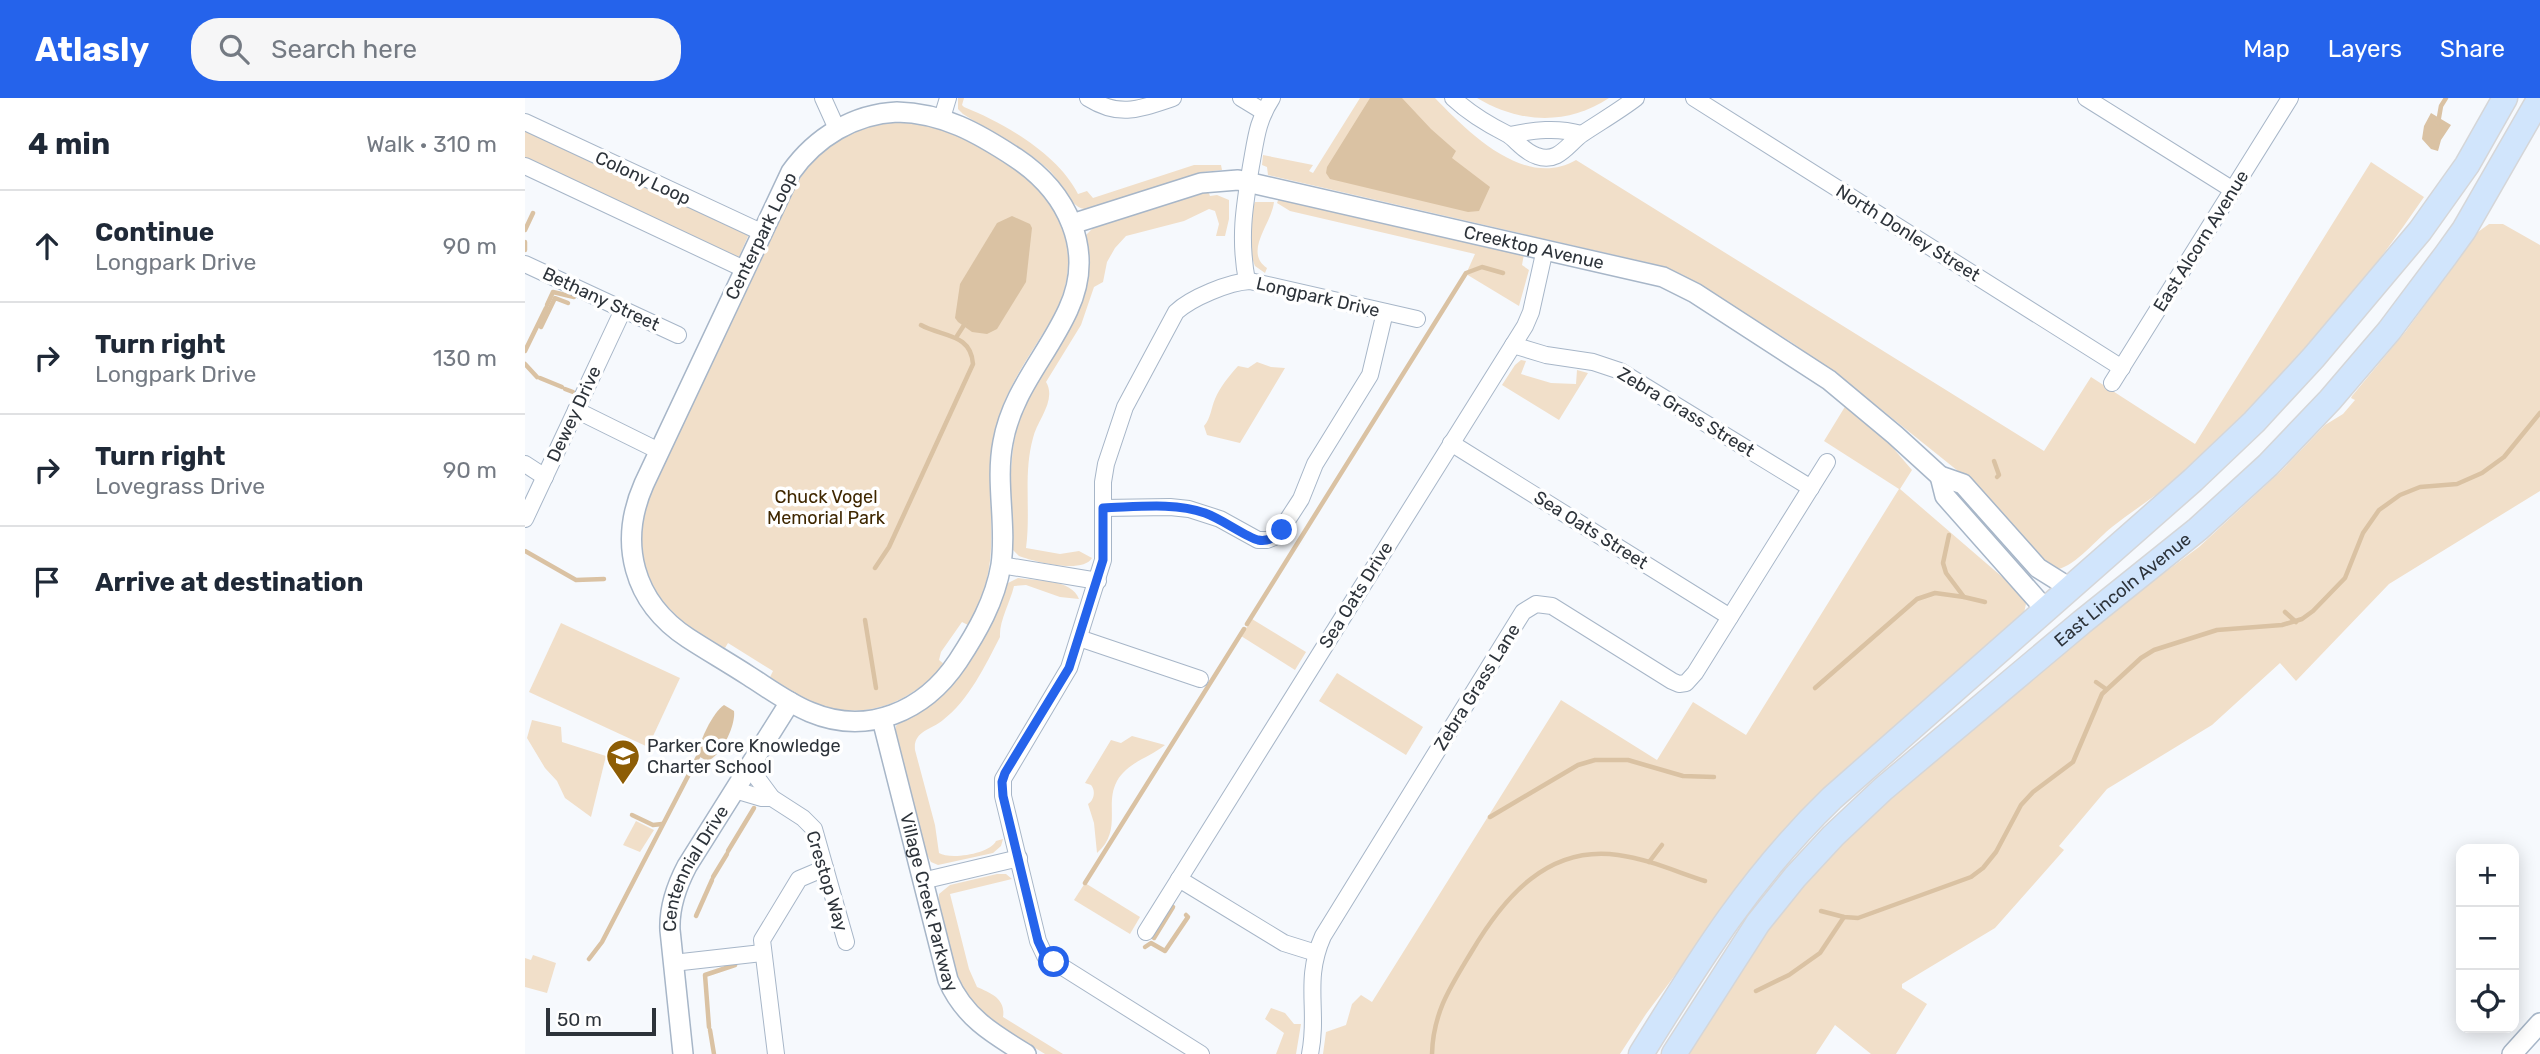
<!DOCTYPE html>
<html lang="en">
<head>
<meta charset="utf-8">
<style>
  :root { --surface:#fff; --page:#f6f6f7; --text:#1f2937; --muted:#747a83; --line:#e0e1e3; --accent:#2563eb }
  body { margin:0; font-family:Rubik,sans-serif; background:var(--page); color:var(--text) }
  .controls { position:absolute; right:21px; bottom:21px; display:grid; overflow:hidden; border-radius:14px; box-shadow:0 4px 18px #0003 }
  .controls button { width:63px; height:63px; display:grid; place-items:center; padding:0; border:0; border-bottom:2px solid var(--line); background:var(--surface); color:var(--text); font:35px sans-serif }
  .scale { position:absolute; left:21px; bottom:18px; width:110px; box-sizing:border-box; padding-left:7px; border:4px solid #2d333a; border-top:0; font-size:19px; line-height:24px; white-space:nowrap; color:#2d333a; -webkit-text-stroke:5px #fff; paint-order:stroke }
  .stop { position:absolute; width:21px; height:21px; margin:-16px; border:5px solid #2563eb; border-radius:50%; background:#fff }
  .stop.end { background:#2563eb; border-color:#fff; box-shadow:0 2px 7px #0008 }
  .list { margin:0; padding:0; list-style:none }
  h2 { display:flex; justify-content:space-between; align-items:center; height:91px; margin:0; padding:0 28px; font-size:30px }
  h2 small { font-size:23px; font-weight:400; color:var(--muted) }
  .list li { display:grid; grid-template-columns:46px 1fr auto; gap:21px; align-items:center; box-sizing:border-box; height:112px; padding:0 28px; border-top:2px solid var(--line) }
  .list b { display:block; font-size:26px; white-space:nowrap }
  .list p { margin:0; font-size:23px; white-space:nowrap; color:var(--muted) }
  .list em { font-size:23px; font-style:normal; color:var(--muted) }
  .icon { flex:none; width:38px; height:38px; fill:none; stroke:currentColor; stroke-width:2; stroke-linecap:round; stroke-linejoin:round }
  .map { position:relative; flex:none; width:2015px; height:956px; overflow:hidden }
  header { display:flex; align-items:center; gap:42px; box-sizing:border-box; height:98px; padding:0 35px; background:var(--accent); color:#fff }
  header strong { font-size:33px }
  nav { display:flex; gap:38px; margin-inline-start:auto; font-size:24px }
  .search { width:490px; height:63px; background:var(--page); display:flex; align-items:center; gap:18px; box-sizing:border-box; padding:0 24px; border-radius:28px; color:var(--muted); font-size:26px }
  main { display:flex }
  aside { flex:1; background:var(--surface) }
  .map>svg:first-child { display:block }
</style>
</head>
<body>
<header>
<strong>Atlasly</strong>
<div class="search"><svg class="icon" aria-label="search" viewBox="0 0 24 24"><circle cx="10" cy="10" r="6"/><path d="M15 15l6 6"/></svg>Search here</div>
<nav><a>Map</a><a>Layers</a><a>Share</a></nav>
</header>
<main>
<aside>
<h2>4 min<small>Walk · 310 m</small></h2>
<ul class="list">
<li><svg class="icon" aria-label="ahead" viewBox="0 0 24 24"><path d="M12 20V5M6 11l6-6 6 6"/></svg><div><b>Continue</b><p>Longpark Drive</p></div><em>90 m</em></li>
<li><svg class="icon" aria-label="right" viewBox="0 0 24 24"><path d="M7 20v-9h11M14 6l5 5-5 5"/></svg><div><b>Turn right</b><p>Longpark Drive</p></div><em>130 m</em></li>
<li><svg class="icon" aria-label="right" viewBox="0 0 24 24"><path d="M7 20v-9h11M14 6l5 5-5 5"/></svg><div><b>Turn right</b><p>Lovegrass Drive</p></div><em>90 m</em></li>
<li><svg class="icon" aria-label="arrive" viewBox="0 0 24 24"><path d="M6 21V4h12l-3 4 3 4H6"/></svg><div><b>Arrive at destination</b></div></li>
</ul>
</aside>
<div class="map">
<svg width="2015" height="956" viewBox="0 0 2015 956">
  <rect width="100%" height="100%" fill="#f6f9fd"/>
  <g fill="#f1dfc9">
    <path d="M 433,0 L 439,0 L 437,7 L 439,9 C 479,25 533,56 553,96 L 562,93 L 568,100 L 669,67 L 696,67 L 697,72 L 678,74 L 566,111 C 546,115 538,86 525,73 C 500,49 467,35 438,16 L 433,11 Z"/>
    <path d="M 835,0 L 910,0 C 943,34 1000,92 1051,62 L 1519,353 L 1566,279 L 1670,346 L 1846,64 L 1899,99 C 1832,196 1757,290 1668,368 C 1643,390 1614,408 1587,429 C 1573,440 1550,468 1533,471 L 1519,466 L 1438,377 L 1322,284 L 1266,244 L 1158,177 L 1124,165 L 743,77 L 742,69 L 737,67 L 738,57 L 788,67 L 784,73 L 788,75 Z"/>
    <path d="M 952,0 L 1084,0 C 1042,28 994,25 952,0 Z"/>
    <path d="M 369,23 C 381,24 395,23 406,26 C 430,33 452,46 472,59 C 487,68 503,77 515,90 C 542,119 550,162 537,199 C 532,215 521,230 512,245 C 495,272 478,299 471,331 C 454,402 485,458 443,527 L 437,524 L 416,554 L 414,562 L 419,566 C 385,607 334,626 283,602 C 270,596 257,587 245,579 L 248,573 L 203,545 L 200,550 C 156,528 113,492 116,437 C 116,426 119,415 121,404 L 267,92 C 292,52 321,30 369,23 Z"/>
    <path d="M 0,31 L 224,136 L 213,161 L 0,61 Z"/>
    <path d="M 683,93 L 685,98 L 692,97 L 704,102 L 704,121 L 700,138 L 691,138 L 694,126 L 690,113 L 684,111 L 659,123 L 601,138 L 590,150 L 582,164 L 578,184 L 569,189 L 556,227 L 521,284 C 532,302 512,322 508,340 C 498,376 506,413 501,450 L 535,456 L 554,453 L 567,460 C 558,476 510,464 494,458 L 488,452 L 487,446 C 485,402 483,363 494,320 L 561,137 L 569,129 Z"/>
    <path d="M 754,100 L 999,156 L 997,167 L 1004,172 L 994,208 L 941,176 L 950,156 L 765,113 L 752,105 Z"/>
    <path d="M 730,104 L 749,104 C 747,125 718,154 742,170 L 740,175 L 730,168 C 723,152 722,121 730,104 Z"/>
    <path d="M 1964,126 L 1978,126 L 2015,147 L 2015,393 L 1864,486 L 1771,583 L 1755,565 L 1687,627 L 1582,691 L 1534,748 L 1539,752 L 1470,830 L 1377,886 L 1377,890 L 1402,906 L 1371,956 L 1346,956 L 1310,927 L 1291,956 L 1161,956 L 1220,862 L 1262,804 L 1345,716 L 1578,520 L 1674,449 L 1755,374 L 1800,327 L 1818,316 L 1830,302 L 1826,300 L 1827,298 L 1881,233 L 1953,134 Z"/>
    <path d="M 996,262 L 1001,263 L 996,276 L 1026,285 L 1051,286 L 1052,272 L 1063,275 L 1034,322 L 977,287 L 990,267 Z"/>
    <path d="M 732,264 L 746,269 L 760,270 L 715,345 L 682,337 L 679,328 C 686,320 686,310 690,301 C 695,289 704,278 713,268 L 723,270 Z"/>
    <path d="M 1321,307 L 1355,335 L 1387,372 L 1375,391 L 1497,496 L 1501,506 L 1499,515 L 1174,845 L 1121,916 L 1095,956 L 798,956 L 801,934 L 821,927 L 827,906 L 836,897 L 847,904 L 1036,602 L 1132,662 L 1168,604 L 1221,637 L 1374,391 L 1299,343 Z"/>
    <path d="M 493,480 C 512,483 547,481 554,501 L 535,499 L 501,487 L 489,488 C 485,505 474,523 475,539 C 460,568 444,602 418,622 C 406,632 388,633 390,652 L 410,727 L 414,755 C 425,762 465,756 471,743 L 478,741 L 476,748 L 468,755 L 413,767 L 406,764 L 401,755 L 371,638 L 371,628 C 382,615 403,611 416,599 C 447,569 462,524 481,486 Z"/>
    <path d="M 727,521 L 781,554 L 770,572 L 716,538 Z"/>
    <path d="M 36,525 L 155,580 L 123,649 L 4,594 Z"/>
    <path d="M 812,575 L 898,629 L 881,657 L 794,603 Z"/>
    <path d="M 7,622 L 36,629 L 37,644 L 81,658 L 66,719 L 40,700 L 32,683 L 20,670 L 2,640 Z"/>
    <path d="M 607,638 L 640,647 C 624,660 603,664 592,683 C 579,707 598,732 572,755 L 569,725 L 563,706 C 569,702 571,693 566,687 L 560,685 L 586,642 L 596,645 Z"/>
    <path d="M 111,723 L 129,732 L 115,754 L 98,747 Z"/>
    <path d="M 472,776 L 481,776 L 487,781 L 425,796 L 444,871 L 452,889 C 466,895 481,901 478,919 L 538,956 L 520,956 L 463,921 L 453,912 L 436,889 L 431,878 L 413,809 L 414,796 L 425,787 Z"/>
    <path d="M 560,785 L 615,819 L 605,836 L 549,802 Z"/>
    <path d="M 8,857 L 31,865 L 22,895 L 0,889 L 0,860 L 6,862 Z"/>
    <path d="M 746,910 L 760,915 L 769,926 L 776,926 L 771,956 L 751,956 L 759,935 L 740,921 Z"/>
  </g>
  <g fill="#dac2a3">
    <path d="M 845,0 L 877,0 L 906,31 L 931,53 L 927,60 L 965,89 L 954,113 L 943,114 L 805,81 L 801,75 L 802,69 Z"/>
    <path d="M 1906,15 L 1926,27 L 1916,42 L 1913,53 L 1906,51 L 1897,41 L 1899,28 Z"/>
    <path d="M 487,118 L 505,126 L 507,130 L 501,184 L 472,231 L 462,236 L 447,234 L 433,224 L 430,220 L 435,186 L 472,125 Z"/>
    <path d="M 199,607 L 209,613 C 211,627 196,659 182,663 L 175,659 C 170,648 189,613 199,607 Z"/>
  </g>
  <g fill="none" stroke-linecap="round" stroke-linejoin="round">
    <g stroke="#dac2a3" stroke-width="4.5">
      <path d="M 1913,25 L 1916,8 L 1921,0"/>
      <path d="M 0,132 L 8,115"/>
      <path d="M 0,144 L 0,152"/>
      <path d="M 22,207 L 28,194 L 49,199"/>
      <path d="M 16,229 L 30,200 L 43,205"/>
      <path d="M 432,238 L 441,224"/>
      <path d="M 0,253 L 21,210"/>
      <path d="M 0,266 L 12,279"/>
      <path d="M 15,280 L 37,289"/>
      <path d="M 40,291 L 48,294"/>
      <path d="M 1469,363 L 1474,377 L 1472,379"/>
      <path d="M 1424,437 L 1418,465 L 1421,475 L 1439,499 L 1460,504"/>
      <path d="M 0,453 L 51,482 L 79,481"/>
      <path d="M 350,470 L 364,449 L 448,266 C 446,235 417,239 396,227"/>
      <path d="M 1760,514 L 1771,524"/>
      <path d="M 340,522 L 351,590"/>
      <path d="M 722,526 L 941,175 L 957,169 L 978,175"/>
      <path d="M 1571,584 L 1581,591"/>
      <path d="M 1290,590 L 1392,501 L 1410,495 L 1439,499"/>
      <path d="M 107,717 L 128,727 L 137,726"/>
      <path d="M 965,719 L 1053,667 L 1070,662 L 1103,662 L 1158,678 L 1189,679"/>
      <path d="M 203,753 L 229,710"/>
      <path d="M 1124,764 L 1137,747"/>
      <path d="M 188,779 L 202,756"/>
      <path d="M 560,785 L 719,531"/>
      <path d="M 1296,813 L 1319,819 L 1333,820 L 1446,779 L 1458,770 L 1471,754 L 1496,707 L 1508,694 L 1548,664 L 1577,596 L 1616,560 L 1629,552 L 1692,532 L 1757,527 L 1777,521 L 1788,513 L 1820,480 L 1838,435 L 1854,412 L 1875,397 L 1895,389 L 1932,386 L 1957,375 L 1979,359 L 2015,315"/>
      <path d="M 171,818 L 187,782"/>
      <path d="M 629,840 L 648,809"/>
      <path d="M 620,849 L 626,845 L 640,853 L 663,819 L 661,817"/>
      <path d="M 64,861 L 77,844 L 176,653"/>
      <path d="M 1231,893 L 1264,877 L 1295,855 L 1319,819"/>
      <path d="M 184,929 L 180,877 L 210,867"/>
      <path d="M 185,932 L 189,956"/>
      <path d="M 907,956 C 908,914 926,888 947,853 C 979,799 1023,747 1093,757 C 1123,761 1152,774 1180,783"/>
    </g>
    <g stroke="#a7b6c8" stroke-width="18">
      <g id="minor">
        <path d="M 298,0 L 312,31"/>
        <path d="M 563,0 C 595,20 615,11 648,0"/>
        <path d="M 716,0 L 739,14"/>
        <path d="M 928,0 C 945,16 962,26 982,36 C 991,41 997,53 1012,58 C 1033,66 1043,46 1057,36 C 1075,24 1094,13 1111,0"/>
        <path d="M 1169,0 L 1597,270"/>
        <path d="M 1561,0 L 1708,92"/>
        <path d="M 417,20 L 423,0"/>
        <path d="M 0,24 L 236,134"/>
        <path d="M 985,37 C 1009,32 1032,29 1056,36"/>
        <path d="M 0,68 L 219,171"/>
        <path d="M 0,166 L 153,237"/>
        <path d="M 722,183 C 714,141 719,110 726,68 C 731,41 732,23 747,0"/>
        <path d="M 988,247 L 1021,257 L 1068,264 L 1095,273 L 1286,390"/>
        <path d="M 1587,285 L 1765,0"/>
        <path d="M 51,312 L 134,353"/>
        <path d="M 926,345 L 1205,519"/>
        <path d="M 0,366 L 20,379"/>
        <path d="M 578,410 L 645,409 L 664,411 L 695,421 L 733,442 L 742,442 L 752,438 L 776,401 L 790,366 L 845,277 L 860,214"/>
        <path d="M 0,421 L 98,212"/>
        <path d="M 476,467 L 573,483"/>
        <path d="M 554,540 L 675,581"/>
        <path d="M 224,669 L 247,700 L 278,720 L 289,731 L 321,844"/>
        <path d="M 210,692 L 237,700 L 247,700"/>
        <path d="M 654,781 L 759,845 L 791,855"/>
        <path d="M 397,783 L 494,760"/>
        <path d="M 621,834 L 1000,228 L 1006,214 L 1020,151"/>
        <path d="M 148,865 L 237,855"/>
        <path d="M 251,956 L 237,842 L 274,781 L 300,770"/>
        <path d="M 676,956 L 520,858 L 513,843 L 478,698 L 478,681 L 544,570 L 578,462 L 578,384 L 581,366 L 600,309 L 651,214 C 666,200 704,184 725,183 L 892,221"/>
        <path d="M 785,956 C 794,912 778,883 798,838 L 998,514 L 1011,506 L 1027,508 L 1147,583 L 1154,586 L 1161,585 L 1170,575 L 1302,364"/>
      </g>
    </g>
    <g stroke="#a7b6c8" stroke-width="22">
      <g id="tertiary">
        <path d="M 372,14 C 418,15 453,35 491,60 C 542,94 571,152 543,212 C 522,258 487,293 478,344 C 470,385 482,426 476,467 C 470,503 452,534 433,563 C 399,614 342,638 285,614 C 263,605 243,590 224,578 C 204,565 183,553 163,540 C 108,504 93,445 119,386 L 266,74 C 291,39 329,16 372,14 Z"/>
        <path id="s1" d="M 547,126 L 676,85 L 713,82 L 1138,179 L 1170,195 L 1304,282 L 1370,337 L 1415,378 L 1438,386 L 1513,470 L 1545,490"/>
        <path d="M 1415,378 L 1420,398 L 1521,512"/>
        <path id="s2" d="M 357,621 L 423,882 C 439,919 468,936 501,956"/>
        <path id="s3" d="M 158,956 L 145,832 C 144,809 151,789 162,768 L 265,604"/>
        <path d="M 1987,956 L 2015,925"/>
      </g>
    </g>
    <g stroke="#d5d6d8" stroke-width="27">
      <g id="primary">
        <path d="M 1116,956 C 1175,861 1226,778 1307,700 L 1668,382 L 1729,324 L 1789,259 L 1895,133 L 1942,67 L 1980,0"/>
        <path id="s4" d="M 1149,956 L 1233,825 L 1270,779 L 1308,738 L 1358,691 L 1557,524 L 1673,431 L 1743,367 L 1805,302 L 1864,233 L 1921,157 L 1939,132 L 2015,0"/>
      </g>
    </g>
    <use href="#minor" stroke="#fff" stroke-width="16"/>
    <use href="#tertiary" stroke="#fff" stroke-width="19"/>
    <use href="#primary" stroke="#d1e5fc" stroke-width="24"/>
  </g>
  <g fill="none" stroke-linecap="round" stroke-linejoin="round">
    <path stroke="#2563eb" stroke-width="9" d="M 529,864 L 520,858 L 513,843 L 478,698 L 477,684 L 480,675 L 544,570 L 578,462 L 578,410 C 612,409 649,404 680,415 C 697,421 721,439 733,442 C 743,444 751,439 757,432"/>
  </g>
  <defs>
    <g id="school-pin" transform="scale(1.75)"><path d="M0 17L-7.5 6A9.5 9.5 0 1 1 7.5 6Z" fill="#8d5d05" stroke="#fff"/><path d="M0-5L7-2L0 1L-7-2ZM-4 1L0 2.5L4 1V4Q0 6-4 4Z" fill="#fff"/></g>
  </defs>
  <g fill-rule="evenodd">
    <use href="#school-pin" x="98" y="658"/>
  </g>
  <g text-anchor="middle" stroke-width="7" stroke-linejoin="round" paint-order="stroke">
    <g font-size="18" fill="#2d333a" stroke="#fff">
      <text transform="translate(118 80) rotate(25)" y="6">Colony Loop</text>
      <text transform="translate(1383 135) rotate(32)" y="6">North Donley Street</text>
      <text transform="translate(236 138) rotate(-64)" y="6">Centerpark Loop</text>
      <text transform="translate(1676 143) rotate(-58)" y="6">East Alcorn Avenue</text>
      <text dy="6" stroke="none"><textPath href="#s1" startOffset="476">Creektop Avenue</textPath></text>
      <text transform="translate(793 199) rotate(13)" y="6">Longpark Drive</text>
      <text transform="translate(76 201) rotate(25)" y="6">Bethany Street</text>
      <text transform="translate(1161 314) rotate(31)" y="6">Zebra Grass Street</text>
      <text transform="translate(49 316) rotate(-65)" y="6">Dewey Drive</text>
      <text transform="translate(1066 432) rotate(32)" y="6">Sea Oats Street</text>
      <text dy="6" stroke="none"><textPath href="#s4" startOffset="651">East Lincoln Avenue</textPath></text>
      <text transform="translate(831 497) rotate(-58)" y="6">Sea Oats Drive</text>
      <text transform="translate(952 589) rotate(-58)" y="6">Zebra Grass Lane</text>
      <text dy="6" stroke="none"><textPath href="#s3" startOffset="192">Centennial Drive</textPath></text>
      <text transform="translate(302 783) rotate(73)" y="6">Crestop Way</text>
      <text dy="6" stroke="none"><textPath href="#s2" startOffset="189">Village Creek Parkway</textPath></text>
    </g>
    <g font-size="18" fill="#3f2700" stroke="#fff">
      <text x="301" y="405">Chuck Vogel<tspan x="301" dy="21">Memorial Park</tspan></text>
    </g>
    <g font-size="18" fill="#2d333a" stroke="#fff" text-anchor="start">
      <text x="122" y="654">Parker Core Knowledge<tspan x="122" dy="21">Charter School</tspan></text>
    </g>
  </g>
</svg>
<div class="controls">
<button>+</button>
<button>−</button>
<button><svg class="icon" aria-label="locate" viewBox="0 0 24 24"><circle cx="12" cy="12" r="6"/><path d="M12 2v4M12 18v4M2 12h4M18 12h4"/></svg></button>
</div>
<div class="scale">50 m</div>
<div class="stop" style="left:529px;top:864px"></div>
<div class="stop end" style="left:757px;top:432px"></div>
</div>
</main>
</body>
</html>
